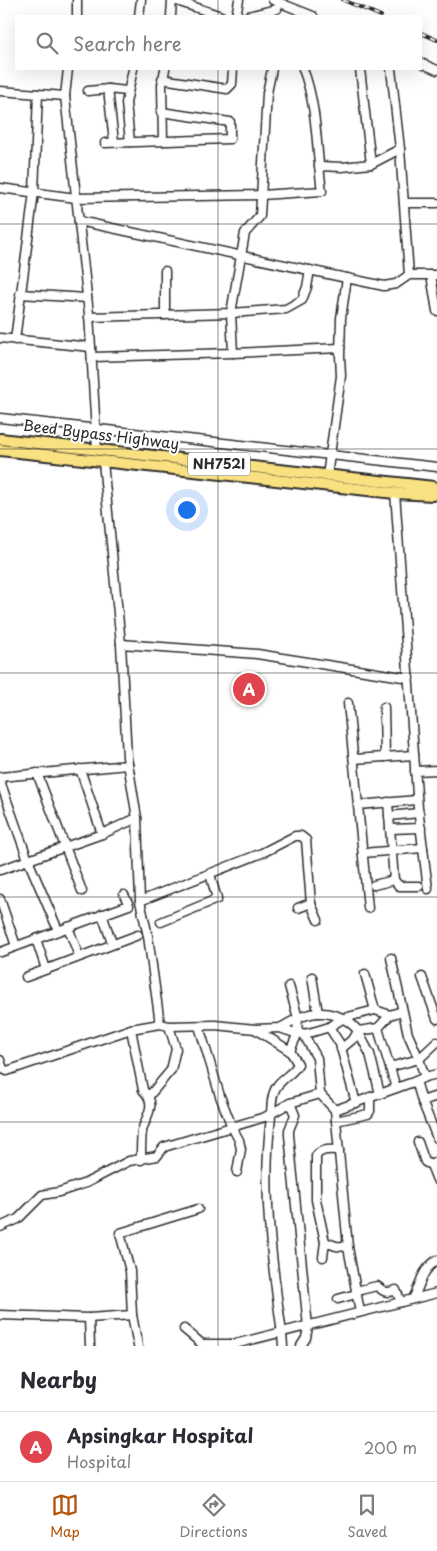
<!DOCTYPE html>
<html lang="en">
<head>
<meta charset="utf-8">
<style>
  :root { --surface:#fff; --page:#f7f7f7; --text:#2b2b33; --muted:#7c7c81; --line:#e1e1e2; --accent:#b45309 }
  body { margin:0; font-family:"Playpen Sans",sans-serif; background:var(--page); color:var(--text) }
  .you { position:absolute; left:186px; top:509px; width:18px; height:18px; margin:-12px; border:4px solid #fff; border-radius:50%; background:#1a73e8; box-shadow:0 0 0 8px #1a73e833 }
  .badge { display:grid; place-items:center; width:32px; height:32px; border-radius:50%; background:var(--accent); color:#fff; font-size:16px; font-weight:700 }
  .pin { position:absolute; translate:-50% -50%; border:2px solid #fff; box-shadow:0 1px 5px #0006 }
  .list { margin:0; padding:0; list-style:none }
  h2 { display:flex; justify-content:space-between; align-items:center; height:65px; margin:0; padding:0 20px; font-size:21px }
  h2 small { font-size:16px; font-weight:400; color:var(--muted) }
  .list li { display:grid; grid-template-columns:32px 1fr auto; gap:15px; align-items:center; box-sizing:border-box; height:70px; padding:0 20px; border-top:1px solid var(--line) }
  .list b { display:block; font-size:19px; white-space:nowrap }
  .list p { margin:0; font-size:16px; white-space:nowrap; color:var(--muted) }
  .list em { font-size:16px; font-style:normal; color:var(--muted) }
  .icon { flex:none; width:28px; height:28px; fill:none; stroke:currentColor; stroke-width:2; stroke-linecap:round; stroke-linejoin:round }
  .map { position:relative; flex:none; width:437px; height:1346px; overflow:hidden }
  .search { position:absolute; background:var(--surface); box-shadow:0 5px 20px #0002; left:15px; right:15px; top:15px; height:55px; display:flex; align-items:center; gap:12px; box-sizing:border-box; padding:0 18px; border-radius:0px; color:var(--muted); font-size:19px }
  .sheet { height:135px; background:var(--surface) }
  nav { display:flex; justify-content:space-around; align-items:center; box-sizing:border-box; height:70px; border-top:1px solid var(--line); background:var(--surface); font-size:14px; color:var(--muted) }
  nav a { display:grid; justify-items:center; gap:2px }
  nav .on { color:var(--accent) }
  .map>svg:first-child { display:block }
</style>
</head>
<body>
<div class="map">
<svg width="437" height="1346" viewBox="0 0 437 1346">
  <rect width="100%" height="100%" fill="#fff"/>
  <filter id="ink" filterUnits="userSpaceOnUse"><feTurbulence type="fractalNoise" baseFrequency=".02" numOctaves="2"/><feDisplacementMap in="SourceGraphic" scale="10" xChannelSelector="R" yChannelSelector="G"/><feConvolveMatrix kernelMatrix="1 2 1 2 8 2 1 2 1" color-interpolation-filters="sRGB"/></filter>
  <g filter="url(#ink)">
    <g fill="none" stroke-linecap="round" stroke-linejoin="round">
      <g stroke="#2b2b2b" stroke-width="11">
        <g id="minor">
          <path d="M 77,0 L 77,16"/>
          <path d="M 174,0 L 221,16"/>
          <path d="M 273,0 L 313,16"/>
          <path d="M 139,16 L 141,0"/>
          <path d="M 171,16 L 172,0"/>
          <path d="M 236,16 L 239,0"/>
          <path d="M 248,16 L 277,9"/>
          <path d="M 421,63 L 437,70"/>
          <path d="M 68,69 L 65,96 L 89,314 L 97,450"/>
          <path d="M 360,69 L 371,164"/>
          <path d="M 391,69 L 400,149 L 409,275"/>
          <path d="M 162,79 L 227,89 L 232,84 L 233,69"/>
          <path d="M 108,89 L 114,142"/>
          <path d="M 0,91 L 65,96"/>
          <path d="M 88,91 L 108,89 L 127,91"/>
          <path d="M 163,141 L 162,85 L 165,69"/>
          <path d="M 130,142 L 126,103 L 133,69"/>
          <path d="M 105,143 L 230,139 L 230,122 L 161,112"/>
          <path d="M 319,166 L 342,167 L 371,164 L 400,149"/>
          <path d="M 0,188 L 76,198 L 261,195 L 322,191 C 316,150 318,108 303,69"/>
          <path d="M 404,203 L 437,203"/>
          <path d="M 79,221 L 384,286 L 396,284 L 409,275 L 437,275"/>
          <path d="M 165,271 L 165,315"/>
          <path d="M 431,275 L 437,311"/>
          <path d="M 20,294 L 87,298"/>
          <path d="M 89,317 L 231,313 L 286,309 L 302,300 L 307,287 L 310,270"/>
          <path d="M 0,338 L 91,347"/>
          <path d="M 15,340 L 34,192 L 38,94"/>
          <path d="M 233,353 L 231,313 L 245,233 L 260,216 L 267,93 L 272,69"/>
          <path d="M 92,357 L 233,353 L 340,348"/>
          <path d="M 0,418 L 437,467"/>
          <path d="M 103,462 L 121,644 L 127,757 L 137,818 L 140,901 L 148,936 L 160,1024 L 169,1026 L 215,1025 L 255,1029 L 280,1028 L 298,1018 L 297,1035 L 290,1051"/>
          <path d="M 327,476 L 341,376 L 340,356 L 341,318 L 347,278"/>
          <path d="M 395,493 L 418,808 L 428,889"/>
          <path d="M 121,644 L 257,654 L 409,678"/>
          <path d="M 348,703 L 368,908"/>
          <path d="M 384,707 L 385,757"/>
          <path d="M 354,759 L 414,755"/>
          <path d="M 80,769 L 102,834"/>
          <path d="M 415,771 L 437,770"/>
          <path d="M 37,773 L 82,891"/>
          <path d="M 0,777 L 128,765"/>
          <path d="M 0,781 L 28,860 L 58,930"/>
          <path d="M 388,802 L 394,880 L 399,886 L 419,886"/>
          <path d="M 358,805 L 417,800"/>
          <path d="M 389,816 L 419,813"/>
          <path d="M 390,829 L 421,828"/>
          <path d="M 363,853 L 423,848"/>
          <path d="M 0,870 L 102,834 L 137,818"/>
          <path d="M 374,885 L 394,880"/>
          <path d="M 0,899 L 16,946"/>
          <path d="M 140,901 L 262,853 L 295,836 L 301,836 L 306,840 L 311,904 L 318,920"/>
          <path d="M 298,908 L 311,903"/>
          <path d="M 102,914 L 112,943"/>
          <path d="M 161,922 L 217,899 L 210,874"/>
          <path d="M 68,927 L 79,956"/>
          <path d="M 36,939 L 46,969"/>
          <path d="M 1,952 L 126,906 L 129,905 L 124,895"/>
          <path d="M 391,958 L 408,1034 L 419,1059 L 425,1077 L 416,1081"/>
          <path d="M 365,974 L 375,1010 L 390,1015"/>
          <path d="M 26,977 L 138,935"/>
          <path d="M 312,977 L 318,1013"/>
          <path d="M 422,977 L 437,1019"/>
          <path d="M 289,986 L 298,1018 C 304,1016 311,1013 318,1013 C 333,1012 349,1019 358,1031 L 378,1028 L 390,1015 L 402,1011"/>
          <path d="M 199,1026 L 220,1096 L 232,1127 L 239,1140 L 241,1149 L 237,1172"/>
          <path d="M 280,1028 C 303,1037 306,1034 329,1027"/>
          <path d="M 378,1028 L 396,1088"/>
          <path d="M 255,1029 L 290,1051 L 298,1064 C 292,1076 278,1079 274,1092 C 270,1102 272,1115 270,1126 C 264,1180 269,1235 276,1289 C 278,1308 282,1327 283,1346"/>
          <path d="M 358,1031 L 370,1054 L 380,1094"/>
          <path d="M 304,1035 L 317,1058 L 320,1094 L 335,1110 L 416,1081 L 422,1101 L 437,1138"/>
          <path d="M 341,1049 L 354,1038 L 358,1031"/>
          <path d="M 0,1060 L 3,1069 L 7,1071 L 131,1029"/>
          <path d="M 390,1067 L 419,1059 L 437,1042"/>
          <path d="M 425,1077 L 437,1074"/>
          <path d="M 149,1096 L 171,1070 L 176,1049 L 169,1026"/>
          <path d="M 422,1101 L 437,1096"/>
          <path d="M 290,1103 L 295,1115 L 289,1130 L 289,1135 L 308,1327 L 306,1338 L 301,1346"/>
          <path d="M 356,1103 L 340,1044 L 329,1027 L 344,1018 L 375,1010"/>
          <path d="M 335,1110 L 348,1247 L 360,1312"/>
          <path d="M 336,1121 L 368,1114 L 370,1111 L 370,1097"/>
          <path d="M 418,1142 L 425,1162 L 431,1165"/>
          <path d="M 141,1160 C 141,1151 141,1140 142,1131 C 146,1115 158,1105 143,1090 L 131,1029 L 160,1024"/>
          <path d="M 437,1161 L 431,1165 L 437,1180"/>
          <path d="M 0,1227 L 18,1219 L 42,1195 L 59,1192 L 86,1183 L 129,1161 L 157,1156 L 164,1147 L 265,1117 L 290,1103 L 320,1094"/>
          <path d="M 325,1242 L 336,1246 L 348,1247"/>
          <path d="M 323,1257 L 325,1242 L 316,1200 L 316,1156 C 321,1148 331,1150 339,1150"/>
          <path d="M 356,1291 L 377,1286 C 384,1292 387,1294 396,1290 L 401,1302"/>
          <path d="M 338,1299 L 356,1294"/>
          <path d="M 413,1299 C 422,1282 420,1272 437,1260"/>
          <path d="M 0,1315 L 89,1318 L 132,1315"/>
          <path d="M 89,1318 L 90,1346"/>
          <path d="M 184,1329 L 202,1344 L 235,1344 L 437,1293"/>
          <path d="M 138,1346 L 132,1315 L 130,1271 L 120,1233 L 198,1209"/>
        </g>
      </g>
      <g stroke="#2b2b2b" stroke-width="14">
        <g id="highway">
          <path d="M 0,439 L 434,487 L 437,489"/>
          <path d="M 0,450 L 395,493 L 433,495 L 437,493"/>
        </g>
      </g>
      <use href="#minor" stroke="#fff" stroke-width="8"/>
      <use href="#highway" stroke="#f9e181" stroke-width="10"/>
      <g stroke="#2b2b2b" stroke-width="4">
        <g id="rail">
          <path d="M 343,0 L 381,16"/>
          <path d="M 421,33 L 437,40"/>
        </g>
      </g>
      <use href="#rail" stroke="#fff" stroke-width="2" stroke-dasharray="5.5" stroke-linecap="butt"/>
    </g>
  </g>
  <path fill="none" stroke="#2b2b2b" stroke-width="1" stroke-opacity="0.55" d="M 218,0 L 218,16M 218,69 L 218,1346M 0,224 L 437,224M 0,449 L 437,449M 0,673 L 437,673M 0,897 L 437,897M 0,1122 L 437,1122"/>
  <g text-anchor="middle" stroke-width="4" stroke-linejoin="round" paint-order="stroke">
    <rect fill="#fff" stroke="#6b6b6b" stroke-width="1" x="188" y="452.5" width="62" height="23" rx="4"/>
    <g font-size="14" font-weight="bold" fill="#2b2b2b">
      <text x="219" y="469">NH752I</text>
    </g>
    <g font-size="15" fill="#2b2b2b" stroke="#fff">
      <text transform="translate(101 435) rotate(7)" y="5">Beed Bypass Highway</text>
    </g>
  </g>
</svg>
<div class="you"></div>
<div class="pin badge" style="left:249px;top:689px;background:#e0444e">A</div>
<div class="search"><svg class="icon" aria-label="search" viewBox="0 0 24 24"><circle cx="10" cy="10" r="6"/><path d="M15 15l6 6"/></svg>Search here</div>
</div>
<section class="sheet">
<h2>Nearby<small></small></h2>
<ul class="list">
<li><span class="badge" style="background:#e0444e">A</span><div><b>Apsingkar Hospital</b><p>Hospital</p></div><em>200 m</em></li>
</ul>
</section>
<nav>
<a class="on"><svg class="icon" aria-label="map" viewBox="0 0 24 24"><path d="M3 6l6-2 6 2 6-2v14l-6 2-6-2-6 2zM9 4v14M15 6v14"/></svg>Map</a>
<a><svg class="icon" aria-label="directions" viewBox="0 0 24 24"><path d="M12 3l9 9-9 9-9-9zM9 14v-3h6M13 9l2 2-2 2"/></svg>Directions</a>
<a><svg class="icon" aria-label="saved" viewBox="0 0 24 24"><path d="M7 4h10v16l-5-4-5 4z"/></svg>Saved</a>
</nav>
</body>
</html>
